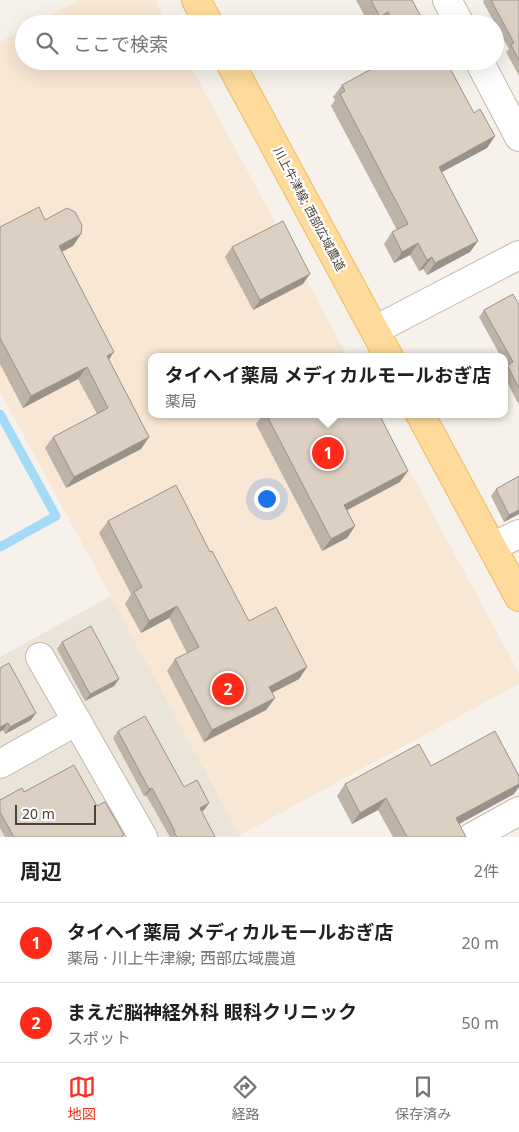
<!DOCTYPE html>
<html lang="ja">
<head>
<meta charset="utf-8">
<style>
  :root { --surface:#fff; --page:#f2f2f2; --text:#202124; --muted:#757577; --line:#e0e0e0; --accent:#ff2a19 }
  body { margin:0; font-family:"Noto Sans","Noto Sans JP",sans-serif; background:var(--page); color:var(--text) }
  .scale { position:absolute; left:15px; bottom:12px; width:81px; box-sizing:border-box; padding-left:5px; border:2px solid #4c4237; border-top:0; font-size:14px; line-height:18px; white-space:nowrap; color:#4c4237; -webkit-text-stroke:4px #fff; paint-order:stroke }
  .you { position:absolute; left:266px; top:498px; width:18px; height:18px; margin:-12px; border:4px solid #fff; border-radius:50%; background:#1a73e8; box-shadow:0 0 0 8px #1a73e833 }
  .badge { display:grid; place-items:center; width:32px; height:32px; border-radius:50%; background:var(--accent); color:#fff; font-size:16px; font-weight:700 }
  .pin { position:absolute; translate:-50% -50%; border:2px solid #fff; box-shadow:0 1px 5px #0006 }
  .popup { position:absolute; left:148px; top:353px; width:360px; height:65px; box-sizing:border-box; display:grid; place-content:center; border-radius:10px; background:var(--surface); filter:drop-shadow(0 1px 4px #0005); font-size:16px; white-space:nowrap; color:var(--muted) }
  .popup b { font-size:19px; color:var(--text) }
  .popup::after { content:''; position:absolute; left:50%; top:100%; margin-left:-10px; border:10px solid transparent; border-top-color:var(--surface) }
  .list { margin:0; padding:0; list-style:none }
  h2 { display:flex; justify-content:space-between; align-items:center; height:65px; margin:0; padding:0 20px; font-size:21px }
  h2 small { font-size:16px; font-weight:400; color:var(--muted) }
  .list li { display:grid; grid-template-columns:32px 1fr auto; gap:15px; align-items:center; box-sizing:border-box; height:80px; padding:0 20px; border-top:1px solid var(--line) }
  .list b { display:block; font-size:19px; white-space:nowrap }
  .list p { margin:0; font-size:16px; white-space:nowrap; color:var(--muted) }
  .list em { font-size:16px; font-style:normal; color:var(--muted) }
  .icon { flex:none; width:28px; height:28px; fill:none; stroke:currentColor; stroke-width:2; stroke-linecap:round; stroke-linejoin:round }
  .map { position:relative; flex:none; width:519px; height:837px; overflow:hidden }
  .search { position:absolute; background:var(--surface); box-shadow:0 5px 20px #0002; left:15px; right:15px; top:15px; height:55px; display:flex; align-items:center; gap:12px; box-sizing:border-box; padding:0 18px; border-radius:28px; color:var(--muted); font-size:19px }
  .sheet { height:225px; background:var(--surface) }
  nav { display:flex; justify-content:space-around; align-items:center; box-sizing:border-box; height:70px; border-top:1px solid var(--line); background:var(--surface); font-size:14px; color:var(--muted) }
  nav a { display:grid; justify-items:center; gap:2px }
  nav .on { color:var(--accent) }
  .map>svg:first-child { display:block }
</style>
</head>
<body>
<div class="map">
<svg width="519" height="837" viewBox="0 0 519 837">
  <rect width="100%" height="100%" fill="#f6f2eb"/>
  <path fill="#ebe4d8" d="M 111,596 L 241,837 L 0,837 L 0,657 Z"/>
  <g fill="#f9e7d5">
    <path d="M 78,0 L 155,0 L 168,24 L 34,24 Z"/>
    <path d="M 24,29 L 24,61 L 188,61 L 348,357 L 152,357 L 152,414 L 379,414 L 519,673 L 519,684 L 240,835 L 0,392 L 0,42 Z"/>
  </g>
  <g fill="none" stroke-linecap="round" stroke-linejoin="round">
    <path stroke="#a3dbf7" stroke-width="9" d="M 0,414 L 56,516 L 0,547"/>
    <g stroke="#c3b9ac" stroke-width="30">
      <g id="minor">
        <path d="M 447,0 L 460,24"/>
        <path d="M 479,61 L 519,137"/>
        <path d="M 375,330 L 519,255"/>
        <path d="M 492,547 L 519,534"/>
        <path d="M 40,657 L 143,837"/>
        <path d="M 0,764 L 77,721"/>
        <path d="M 472,837 L 519,811"/>
      </g>
    </g>
    <g stroke="#eeb961" stroke-width="30">
      <g id="major">
        <path d="M 196,0 L 209,24"/>
        <path d="M 229,61 L 389,357"/>
        <path d="M 420,414 L 519,597"/>
      </g>
    </g>
    <use href="#minor" stroke="#fff" stroke-width="28"/>
    <use href="#major" stroke="#ffdb9b" stroke-width="28"/>
  </g>
  <g fill="#bdb3a7">
    <path d="M 356,0 L 412,0 L 425,24 L 369,24 Z"/>
    <path d="M 484,0 L 519,0 L 519,76 L 506,52 L 509,49 L 483,2 Z"/>
    <path d="M 342,85 L 474,113 L 495,136 L 487,148 L 442,172 L 478,241 L 470,252 L 427,275 L 423,269 L 419,271 L 410,255 L 394,263 L 384,244 L 392,232 L 397,230 L 331,106 L 335,100 L 333,97 Z"/>
    <path d="M 0,227 L 81,234 L 73,246 L 62,252 L 109,360 L 149,437 L 141,449 L 66,488 L 45,448 L 53,437 L 97,414 L 78,379 L 23,408 L 0,364 Z"/>
    <path d="M 232,247 L 303,284 L 253,310 L 225,257 Z"/>
    <path d="M 519,305 L 519,405 L 504,376 L 504,369 L 506,367 L 504,363 L 504,357 L 501,357 L 479,317 L 484,310 Z"/>
    <path d="M 263,414 L 379,414 L 400,482 L 347,510 L 355,526 L 347,538 L 322,551 L 256,424 Z"/>
    <path d="M 519,476 L 519,514 L 504,522 L 491,496 L 496,489 Z"/>
    <path d="M 108,521 L 210,552 L 249,621 L 307,667 L 299,679 L 272,693 L 275,698 L 266,710 L 204,742 L 167,671 L 175,659 L 187,653 L 169,618 L 141,633 L 125,604 L 131,594 L 99,533 Z"/>
    <path d="M 62,642 L 119,679 L 114,686 L 85,701 L 57,649 Z"/>
    <path d="M 0,668 L 31,720 L 5,734 L 3,730 Z"/>
    <path d="M 118,731 L 184,787 L 209,803 L 204,810 L 201,812 L 215,837 L 170,837 L 146,795 L 144,796 L 113,738 Z"/>
    <path d="M 431,766 L 514,794 L 459,824 L 466,837 L 393,837 L 378,810 L 352,824 L 337,796 L 345,784 Z"/>
    <path d="M 24,792 L 97,806 L 124,835 L 122,837 L 5,837 L 0,828 L 0,800 Z"/>
  </g>
  <g fill="#9a9288">
    <path d="M 388,12 L 380,24 L 375,24 L 380,17 Z"/>
    <path d="M 495,136 L 487,148 L 431,178 L 439,167 Z"/>
    <path d="M 81,234 L 73,246 L 51,257 L 59,246 Z"/>
    <path d="M 478,241 L 470,252 L 427,275 L 435,263 Z"/>
    <path d="M 418,243 L 410,255 L 394,263 L 402,252 Z"/>
    <path d="M 432,257 L 423,269 L 419,271 L 427,260 Z"/>
    <path d="M 310,274 L 303,284 L 253,310 L 260,300 Z"/>
    <path d="M 114,352 L 106,364 L 107,356 Z"/>
    <path d="M 87,367 L 78,379 L 23,408 L 31,396 Z"/>
    <path d="M 149,437 L 141,449 L 66,488 L 74,477 Z"/>
    <path d="M 408,471 L 400,482 L 336,516 L 344,505 Z"/>
    <path d="M 519,510 L 519,514 L 504,522 L 509,515 Z"/>
    <path d="M 355,526 L 347,538 L 322,551 L 331,539 Z"/>
    <path d="M 177,606 L 169,618 L 141,633 L 149,621 Z"/>
    <path d="M 307,667 L 299,679 L 260,699 L 269,687 Z"/>
    <path d="M 119,679 L 114,686 L 85,701 L 90,694 Z"/>
    <path d="M 275,698 L 266,710 L 204,742 L 212,730 Z"/>
    <path d="M 36,713 L 31,720 L 5,734 L 10,727 Z"/>
    <path d="M 8,723 L 3,730 L 0,732 L 0,727 Z"/>
    <path d="M 519,784 L 519,787 L 514,794 L 448,830 L 456,818 Z"/>
    <path d="M 152,788 L 146,795 L 144,796 L 149,789 Z"/>
    <path d="M 386,798 L 378,810 L 352,824 L 360,813 Z"/>
    <path d="M 209,803 L 204,810 L 194,816 L 200,808 Z"/>
  </g>
  <g fill="#dcd0c2" stroke="#9a9288">
    <path d="M 371,0 L 412,0 L 425,24 L 394,24 L 388,12 L 380,17 Z"/>
    <path d="M 491,0 L 519,0 L 519,60 L 511,45 L 514,43 Z"/>
    <path d="M 386,61 L 446,61 L 474,113 L 480,109 L 495,136 L 439,167 L 478,241 L 435,263 L 432,257 L 427,260 L 418,243 L 402,252 L 392,232 L 408,224 L 340,94 L 345,91 L 342,85 Z"/>
    <path d="M 39,207 L 45,220 L 67,208 L 75,212 L 82,225 L 81,234 L 59,246 L 114,352 L 107,356 L 149,437 L 74,477 L 53,437 L 108,408 L 87,367 L 31,396 L 0,338 L 0,227 Z"/>
    <path d="M 283,221 L 310,274 L 260,300 L 232,247 Z"/>
    <path d="M 513,294 L 519,305 L 519,388 L 507,365 L 513,362 L 484,310 Z"/>
    <path d="M 266,414 L 379,414 L 408,471 L 344,505 L 355,526 L 331,539 Z"/>
    <path d="M 519,476 L 519,510 L 509,515 L 496,489 Z"/>
    <path d="M 176,485 L 210,552 L 212,551 L 249,621 L 276,607 L 307,667 L 269,687 L 275,698 L 212,730 L 175,659 L 199,647 L 177,606 L 149,621 L 134,592 L 142,587 L 108,521 Z"/>
    <path d="M 91,626 L 119,679 L 90,694 L 62,642 Z"/>
    <path d="M 9,663 L 36,713 L 10,727 L 8,723 L 0,727 L 0,668 Z"/>
    <path d="M 145,716 L 184,787 L 197,780 L 209,803 L 200,808 L 215,837 L 177,837 L 174,832 L 175,831 L 152,788 L 149,789 L 118,731 Z"/>
    <path d="M 495,731 L 519,776 L 519,784 L 456,818 L 466,837 L 407,837 L 386,798 L 360,813 L 345,784 L 419,744 L 431,766 Z"/>
    <path d="M 74,765 L 97,806 L 105,802 L 124,835 L 121,837 L 14,837 L 0,812 L 0,800 L 22,788 L 24,792 Z"/>
  </g>
  <g text-anchor="middle" stroke-width="4.5" stroke-linejoin="round" paint-order="stroke">
    <g font-size="12" fill="#4c4237" stroke="#fff">
      <text transform="translate(309 209) rotate(62)" y="4">川上牛津線; 西部広域農道</text>
    </g>
  </g>
</svg>
<div class="scale">20 m</div>
<div class="you"></div>
<div class="pin badge" style="left:328px;top:453px">1</div>
<div class="popup"><b>タイヘイ薬局 メディカルモールおぎ店</b>薬局</div>
<div class="pin badge" style="left:228px;top:689px">2</div>
<div class="search"><svg class="icon" aria-label="search" viewBox="0 0 24 24"><circle cx="10" cy="10" r="6"/><path d="M15 15l6 6"/></svg>ここで検索</div>
</div>
<section class="sheet">
<h2>周辺<small>2件</small></h2>
<ul class="list">
<li><span class="badge">1</span><div><b>タイヘイ薬局 メディカルモールおぎ店</b><p>薬局 · 川上牛津線; 西部広域農道</p></div><em>20 m</em></li>
<li><span class="badge">2</span><div><b>まえだ脳神経外科 眼科クリニック</b><p>スポット</p></div><em>50 m</em></li>
</ul>
</section>
<nav>
<a class="on"><svg class="icon" aria-label="map" viewBox="0 0 24 24"><path d="M3 6l6-2 6 2 6-2v14l-6 2-6-2-6 2zM9 4v14M15 6v14"/></svg>地図</a>
<a><svg class="icon" aria-label="directions" viewBox="0 0 24 24"><path d="M12 3l9 9-9 9-9-9zM9 14v-3h6M13 9l2 2-2 2"/></svg>経路</a>
<a><svg class="icon" aria-label="saved" viewBox="0 0 24 24"><path d="M7 4h10v16l-5-4-5 4z"/></svg>保存済み</a>
</nav>
</body>
</html>
